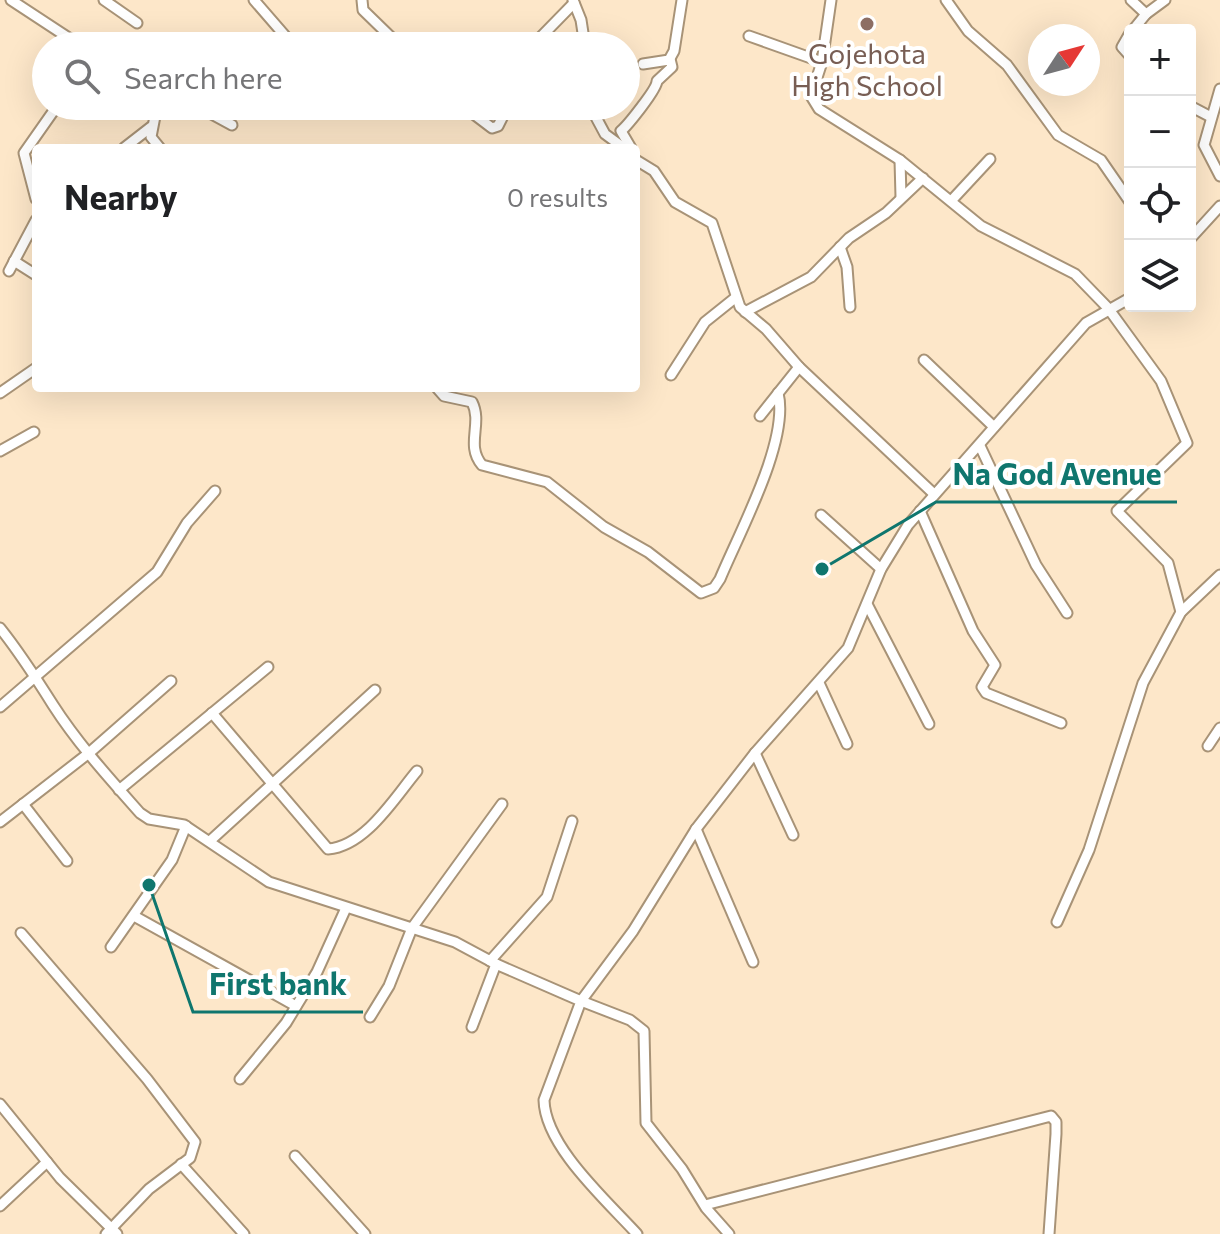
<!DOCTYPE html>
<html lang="en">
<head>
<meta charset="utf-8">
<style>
  :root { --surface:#fff; --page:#f6f6f6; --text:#202124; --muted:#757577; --line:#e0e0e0 }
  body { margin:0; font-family:Commissioner,sans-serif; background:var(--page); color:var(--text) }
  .controls { position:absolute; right:24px; top:24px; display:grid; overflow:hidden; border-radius:8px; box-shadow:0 8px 32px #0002 }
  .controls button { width:72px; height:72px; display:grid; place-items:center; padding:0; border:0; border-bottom:2px solid var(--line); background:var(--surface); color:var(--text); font:40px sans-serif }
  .compass { position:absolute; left:1028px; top:24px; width:72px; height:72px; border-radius:50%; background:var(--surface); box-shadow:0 8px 32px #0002; rotate:54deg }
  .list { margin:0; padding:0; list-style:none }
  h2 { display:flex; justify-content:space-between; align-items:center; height:104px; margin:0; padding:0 32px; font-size:34px }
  h2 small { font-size:26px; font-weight:400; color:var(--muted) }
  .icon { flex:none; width:44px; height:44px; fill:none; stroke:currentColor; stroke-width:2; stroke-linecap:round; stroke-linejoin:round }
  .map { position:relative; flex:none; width:1220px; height:1234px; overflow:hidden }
  .search { position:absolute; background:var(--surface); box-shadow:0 8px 32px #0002; left:32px; top:32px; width:608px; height:88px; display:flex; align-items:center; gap:20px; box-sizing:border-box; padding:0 28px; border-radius:44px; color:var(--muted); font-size:30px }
  .panel { position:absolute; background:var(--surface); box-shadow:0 8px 32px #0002; left:32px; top:144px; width:608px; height:248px; border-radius:8px }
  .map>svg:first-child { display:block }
</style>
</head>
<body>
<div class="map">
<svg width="1220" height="1234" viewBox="0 0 1220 1234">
  <rect width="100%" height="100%" fill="#fde7c9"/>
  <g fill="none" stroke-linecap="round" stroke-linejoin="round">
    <g stroke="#a89377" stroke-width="13">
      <g id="minor">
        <path d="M 11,0 L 81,46"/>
        <path d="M 104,0 L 137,23"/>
        <path d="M 254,0 L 293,45"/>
        <path d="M 362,0 L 363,10 L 400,46"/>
        <path d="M 573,0 L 581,20 L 585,46"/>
        <path d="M 831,0 L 822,62 L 811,96 L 819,109 L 900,160 L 981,226 L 1075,274 L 1108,308 L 1161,381 L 1187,443 L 1117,511 L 1168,563 L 1181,612"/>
        <path d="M 946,0 L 968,31 L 1007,65 L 1058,135 L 1101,160 L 1130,202"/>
        <path d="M 1131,0 L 1146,14 L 1165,0"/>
        <path d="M 1133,30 L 1146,14"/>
        <path d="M 1130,33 L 1122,47 L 1130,56"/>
        <path d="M 749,36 L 822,62"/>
        <path d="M 532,46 L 574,3"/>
        <path d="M 643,64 L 669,60 L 674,51 L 682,0"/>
        <path d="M 1220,89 L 1204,145 L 1220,176"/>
        <path d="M 157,106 L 151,137 L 160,148"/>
        <path d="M 197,106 L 232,125"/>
        <path d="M 463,106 L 492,128 L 498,126 L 508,106"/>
        <path d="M 590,106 L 605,134 L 624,148"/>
        <path d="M 1190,106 L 1211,117"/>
        <path d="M 346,111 L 350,106"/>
        <path d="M 124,148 L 151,127"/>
        <path d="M 631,148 L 621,131 C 628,125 657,89 657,81 L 672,67 L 670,59"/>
        <path d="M 636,160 L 654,171 L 675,202 L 712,223 L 740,307 L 766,329 L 799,367 L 760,416"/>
        <path d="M 900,160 L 901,197"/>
        <path d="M 36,199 L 24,153 L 57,106"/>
        <path d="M 951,201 L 990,159"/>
        <path d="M 1190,239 L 1220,206"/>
        <path d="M 840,247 L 847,267 L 850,307"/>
        <path d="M 14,261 L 36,275"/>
        <path d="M 9,271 L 36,220"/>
        <path d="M 745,312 L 811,277 L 849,238 L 886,213 L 923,178"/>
        <path d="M 924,360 L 994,427"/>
        <path d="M 799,367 L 934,494"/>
        <path d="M 671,375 L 705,322 L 735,298"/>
        <path d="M 437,388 L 444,396 L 472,402 C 483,424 465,445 482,465 L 547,482 L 604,527 L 648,552 L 701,593 L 714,588 L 720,579 C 739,533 790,440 778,393"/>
        <path d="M 0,393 L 36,368"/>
        <path d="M 980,446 L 1036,565 L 1067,613"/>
        <path d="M 0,451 L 34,432"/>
        <path d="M 920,511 L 973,631 L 995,665 L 982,687 L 986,693 L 1061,723"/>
        <path d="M 821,515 L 881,569"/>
        <path d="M 867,604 L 929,724"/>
        <path d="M 0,628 C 20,653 36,678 53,705 C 78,744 110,779 140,813 L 149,819 L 184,825 L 269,882 L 455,942 L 496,964 L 581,1001 L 544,1100 C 545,1146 606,1200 637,1234"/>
        <path d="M 819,683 L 847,744"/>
        <path d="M 0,707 L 157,572 L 187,523 L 215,491"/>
        <path d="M 212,713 L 328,849 C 366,846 395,797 417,771"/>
        <path d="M 1208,746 L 1220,728"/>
        <path d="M 755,753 L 793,835"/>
        <path d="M 119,790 L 268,667"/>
        <path d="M 23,804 L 67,861"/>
        <path d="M 0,822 L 89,753 L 171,681"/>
        <path d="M 696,829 L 753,962"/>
        <path d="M 211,840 L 375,690"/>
        <path d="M 134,916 L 296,1006"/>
        <path d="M 1057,922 L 1089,850 L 1143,683 L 1181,612 L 1220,575"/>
        <path d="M 21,933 L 147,1079 L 195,1142 L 190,1158 L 149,1189 L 106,1234"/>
        <path d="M 111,947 L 172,860 L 186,826"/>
        <path d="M 490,961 L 547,897 L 572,821"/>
        <path d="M 370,1017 L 389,986 L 412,928 L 502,804"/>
        <path d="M 472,1027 L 496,964"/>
        <path d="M 240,1079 L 286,1023 L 317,972 L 346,908"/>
        <path d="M 0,1104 L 60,1178 L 117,1234"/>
        <path d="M 295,1156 L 365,1234"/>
        <path d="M 181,1164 L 244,1234"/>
        <path d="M 705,1205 L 1051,1116 L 1056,1122 L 1056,1134 L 1049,1234"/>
        <path d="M 0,1206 L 47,1162"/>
        <path d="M 729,1234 L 706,1208 L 682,1169 L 646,1123 L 644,1031 L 630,1020 L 581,1001 L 633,931 L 696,829 L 755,753 L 848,648 L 881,569 L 908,525 L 1086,323 L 1130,298"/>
      </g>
    </g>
    <use href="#minor" stroke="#fff" stroke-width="9"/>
  </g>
  <circle fill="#8d6e63" stroke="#fff" stroke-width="3" cx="867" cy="24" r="8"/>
  <g text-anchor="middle" stroke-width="8" stroke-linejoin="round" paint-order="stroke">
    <g font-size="28" fill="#785e54" stroke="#fff">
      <text x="867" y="64">Gojehota<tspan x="867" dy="32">High School</tspan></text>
    </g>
  </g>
  <path fill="none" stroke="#0f766e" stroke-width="3" d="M822 569L936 502H1177M149 885L193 1012H363"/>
  <g fill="#0f766e" stroke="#fff" stroke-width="3">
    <circle cx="822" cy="569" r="8"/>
    <circle cx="149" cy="885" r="8"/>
  </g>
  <g font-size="30" text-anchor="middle" font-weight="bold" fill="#0f766e" stroke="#fff" stroke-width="8" stroke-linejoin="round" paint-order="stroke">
    <text x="1057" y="485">Na God Avenue</text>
    <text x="278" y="995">First bank</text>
  </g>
</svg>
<div class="controls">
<button>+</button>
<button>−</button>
<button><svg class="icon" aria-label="locate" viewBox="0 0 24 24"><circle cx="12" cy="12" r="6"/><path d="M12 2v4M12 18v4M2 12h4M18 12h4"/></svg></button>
<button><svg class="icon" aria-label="layers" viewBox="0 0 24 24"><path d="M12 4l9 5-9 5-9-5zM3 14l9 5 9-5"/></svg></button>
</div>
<svg class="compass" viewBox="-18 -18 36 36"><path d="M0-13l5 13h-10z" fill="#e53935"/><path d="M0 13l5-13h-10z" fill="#757577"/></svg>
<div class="search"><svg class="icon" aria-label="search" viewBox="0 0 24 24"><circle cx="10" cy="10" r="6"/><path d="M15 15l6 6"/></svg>Search here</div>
<section class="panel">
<h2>Nearby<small>0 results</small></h2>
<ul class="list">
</ul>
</section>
</div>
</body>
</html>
